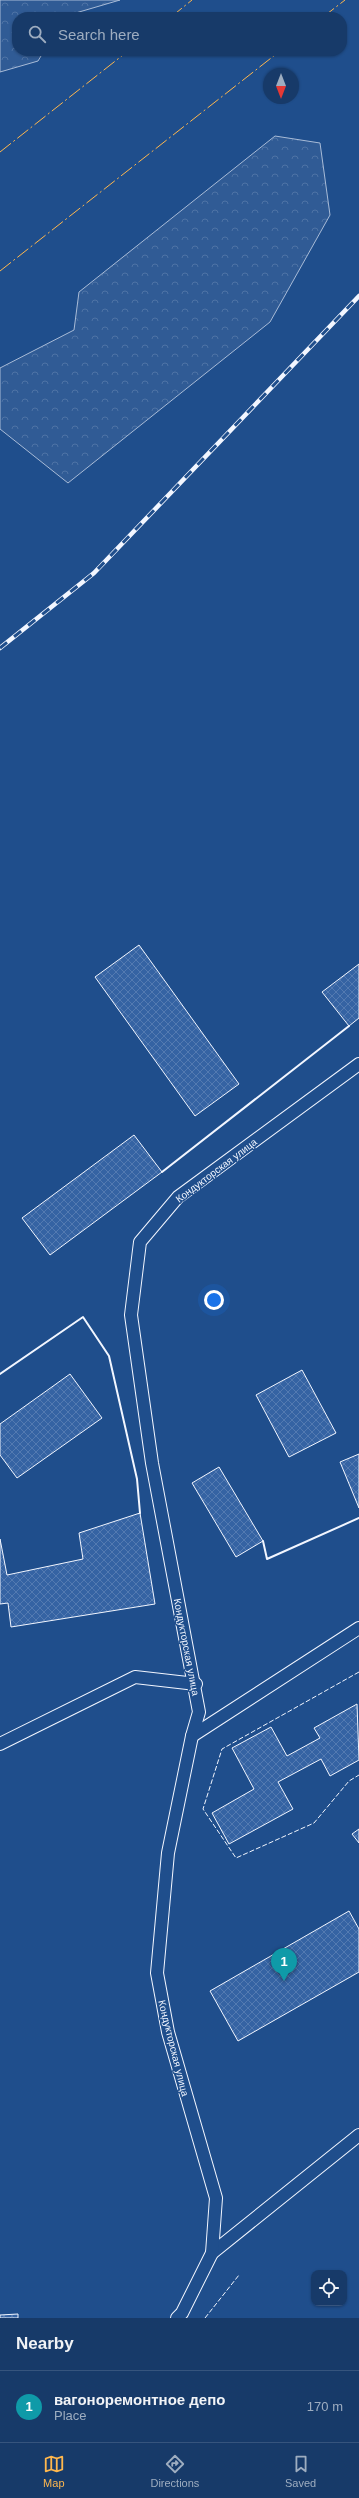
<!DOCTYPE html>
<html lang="en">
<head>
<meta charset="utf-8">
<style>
  :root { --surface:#173a69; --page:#20416f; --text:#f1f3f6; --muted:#9eadc0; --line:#36547d; --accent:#ffb74d }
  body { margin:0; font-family:Helvetica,sans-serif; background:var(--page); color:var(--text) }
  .controls { position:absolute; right:12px; bottom:12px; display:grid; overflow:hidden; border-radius:8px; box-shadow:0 1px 3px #0004 }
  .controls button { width:36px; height:36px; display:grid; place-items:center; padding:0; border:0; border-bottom:1px solid var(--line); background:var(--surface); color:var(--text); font:20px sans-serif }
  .compass { position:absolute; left:263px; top:68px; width:36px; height:36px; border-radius:50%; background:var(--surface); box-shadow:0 1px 3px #0004; rotate:180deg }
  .you { position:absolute; left:214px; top:1300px; width:14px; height:14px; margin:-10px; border:3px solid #fff; border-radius:50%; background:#1a73e8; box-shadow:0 0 0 6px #1a73e833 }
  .badge { display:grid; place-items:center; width:26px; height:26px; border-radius:50%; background:var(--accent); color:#fff; font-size:13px; font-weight:700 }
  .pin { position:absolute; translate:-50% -33px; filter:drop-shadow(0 1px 2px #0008) }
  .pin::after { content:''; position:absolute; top:21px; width:14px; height:12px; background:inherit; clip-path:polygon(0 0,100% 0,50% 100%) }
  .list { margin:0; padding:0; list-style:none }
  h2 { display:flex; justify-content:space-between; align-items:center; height:52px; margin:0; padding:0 16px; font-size:17px }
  h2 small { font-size:13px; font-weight:400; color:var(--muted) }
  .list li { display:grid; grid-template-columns:26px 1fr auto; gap:12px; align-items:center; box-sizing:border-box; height:72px; padding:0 16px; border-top:1px solid var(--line) }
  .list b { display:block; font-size:15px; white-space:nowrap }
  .list p { margin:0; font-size:13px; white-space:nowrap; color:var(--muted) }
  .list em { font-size:13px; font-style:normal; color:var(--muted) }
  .icon { flex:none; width:22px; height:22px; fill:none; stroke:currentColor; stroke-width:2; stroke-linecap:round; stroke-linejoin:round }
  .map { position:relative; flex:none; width:359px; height:2318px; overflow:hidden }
  .search { position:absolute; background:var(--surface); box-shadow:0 1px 3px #0004; left:12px; right:12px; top:12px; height:44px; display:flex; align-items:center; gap:10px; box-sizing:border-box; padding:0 14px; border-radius:16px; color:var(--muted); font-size:15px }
  .sheet { height:124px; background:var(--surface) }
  nav { display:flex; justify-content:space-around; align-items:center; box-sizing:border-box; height:56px; border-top:1px solid var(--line); background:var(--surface); font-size:11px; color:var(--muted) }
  nav a { display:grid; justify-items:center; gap:2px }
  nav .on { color:var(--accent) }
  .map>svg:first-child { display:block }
</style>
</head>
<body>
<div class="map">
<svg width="359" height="2318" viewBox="0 0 359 2318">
  <defs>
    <pattern id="forest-crowns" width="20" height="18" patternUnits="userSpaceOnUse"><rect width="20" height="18" fill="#305b95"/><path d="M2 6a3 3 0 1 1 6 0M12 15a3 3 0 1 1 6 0" fill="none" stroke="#4e73a5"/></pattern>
    <pattern id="building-cross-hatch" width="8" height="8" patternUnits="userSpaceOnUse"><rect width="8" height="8" fill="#3563a3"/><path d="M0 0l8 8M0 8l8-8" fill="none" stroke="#537ab1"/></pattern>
  </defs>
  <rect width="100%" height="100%" fill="#1f4e8c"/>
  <g fill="url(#forest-crowns)" stroke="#a8bbd7">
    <path d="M 0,0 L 120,0 L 62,17 L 17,17 L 17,51 L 44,51 L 38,61 L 0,72 Z"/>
    <path d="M 275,136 L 320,143 L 330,215 L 270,322 L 68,483 L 0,429 L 0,368 L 74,330 L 79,292 Z"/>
  </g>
  <g fill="url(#building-cross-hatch)" stroke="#f2f6ff">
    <path d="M 139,945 L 239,1084 L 195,1116 L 95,977 Z"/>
    <path d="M 359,964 L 359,1018 L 349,1026 L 322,992 Z"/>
    <path d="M 134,1135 L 162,1172 L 50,1255 L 22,1218 Z"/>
    <path d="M 302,1370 L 336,1433 L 289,1457 L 256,1395 Z"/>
    <path d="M 70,1374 L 102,1418 L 17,1478 L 0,1455 L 0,1424 Z"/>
    <path d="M 359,1454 L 359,1508 L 340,1462 Z"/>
    <path d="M 219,1467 L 263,1541 L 236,1557 L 192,1483 Z"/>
    <path d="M 140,1513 L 155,1604 L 11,1627 L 8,1603 L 0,1604 L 0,1539 L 7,1575 L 83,1559 L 79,1533 Z"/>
    <path d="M 357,1704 L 359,1760 L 330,1776 L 321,1759 L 278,1782 L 293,1809 L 229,1844 L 212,1813 L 254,1789 L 232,1748 L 271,1727 L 287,1756 L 320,1738 L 314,1728 Z"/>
    <path d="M 359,1829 L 359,1843 L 352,1834 Z"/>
    <path d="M 349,1911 L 359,1929 L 359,1972 L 238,2041 L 210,1991 Z"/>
    <path d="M 18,2314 L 18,2318 L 0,2318 L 0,2315 Z"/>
  </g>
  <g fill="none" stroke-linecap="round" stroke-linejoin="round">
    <g stroke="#f2f6ff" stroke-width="14">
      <g id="service">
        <path d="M 192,1736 L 359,1628"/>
        <path d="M 0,1744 L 135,1677 L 196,1684"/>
        <path d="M 212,2253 L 359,2135"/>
        <path d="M 177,2318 L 182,2313 L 212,2253 L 216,2198 L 168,2032 L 157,1973 L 168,1853 L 192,1736 L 199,1712 L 152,1463 L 131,1315 L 140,1242 L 178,1197 L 359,1064"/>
      </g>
    </g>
    <use href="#service" stroke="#1f4e8c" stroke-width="12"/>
    <g stroke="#f2f6ff" stroke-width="4.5">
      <path id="rail" d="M 0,648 L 94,573 L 359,296"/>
    </g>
    <use href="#rail" stroke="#1f4e8c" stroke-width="3" stroke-dasharray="9" stroke-linecap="butt"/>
    <g stroke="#f2f6ff" stroke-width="1" stroke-dasharray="5 2" stroke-linecap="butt">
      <path d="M 359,1672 L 222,1749 L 203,1809 L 236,1858 L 314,1823 L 349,1781 L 359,1775"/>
      <path d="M 205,2318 L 239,2275"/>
    </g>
    <g stroke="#f2f6ff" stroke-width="2">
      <path d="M 162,1172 L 349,1026"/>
      <path d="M 0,1374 L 83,1317 L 109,1356 L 137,1479 L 140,1513"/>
      <path d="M 263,1541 L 267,1559 L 359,1518"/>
    </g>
    <g stroke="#ffb74d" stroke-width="1" stroke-dasharray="14 3 2 3" stroke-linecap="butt">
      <path d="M 171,17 L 192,0"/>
      <path d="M 323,17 L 345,0"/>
      <path d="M 0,152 L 128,51"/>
      <path d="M 0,271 L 280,51"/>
    </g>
  </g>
  <g text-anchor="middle" stroke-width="3" stroke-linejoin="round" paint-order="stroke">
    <g font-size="10" fill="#f2f6ff" stroke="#1f4e8c">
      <text transform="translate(216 1170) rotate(-37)" y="4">Кондукторская улица</text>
      <text transform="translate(187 1647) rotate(79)" y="4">Кондукторская улица</text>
      <text transform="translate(174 2048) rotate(76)" y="4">Кондукторская улица</text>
    </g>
  </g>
</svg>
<div class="controls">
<button><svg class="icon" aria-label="locate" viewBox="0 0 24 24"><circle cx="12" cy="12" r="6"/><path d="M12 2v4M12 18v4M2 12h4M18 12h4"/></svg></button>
</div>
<svg class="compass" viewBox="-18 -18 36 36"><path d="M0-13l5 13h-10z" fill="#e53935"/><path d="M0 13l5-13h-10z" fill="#9eadc0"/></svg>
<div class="you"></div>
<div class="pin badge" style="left:284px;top:1981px;background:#0f9aa8">1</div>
<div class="search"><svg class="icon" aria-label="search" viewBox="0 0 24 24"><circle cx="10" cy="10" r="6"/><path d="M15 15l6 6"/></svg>Search here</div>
</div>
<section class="sheet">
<h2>Nearby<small></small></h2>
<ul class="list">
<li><span class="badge" style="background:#0f9aa8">1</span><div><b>вагоноремонтное депо</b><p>Place</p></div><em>170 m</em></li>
</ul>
</section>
<nav>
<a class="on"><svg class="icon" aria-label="map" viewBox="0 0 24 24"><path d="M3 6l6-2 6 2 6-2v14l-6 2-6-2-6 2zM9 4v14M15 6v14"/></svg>Map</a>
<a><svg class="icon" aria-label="directions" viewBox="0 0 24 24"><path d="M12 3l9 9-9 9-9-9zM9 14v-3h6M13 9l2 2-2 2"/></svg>Directions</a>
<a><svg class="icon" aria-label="saved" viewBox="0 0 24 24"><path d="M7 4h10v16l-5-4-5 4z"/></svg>Saved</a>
</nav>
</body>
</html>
